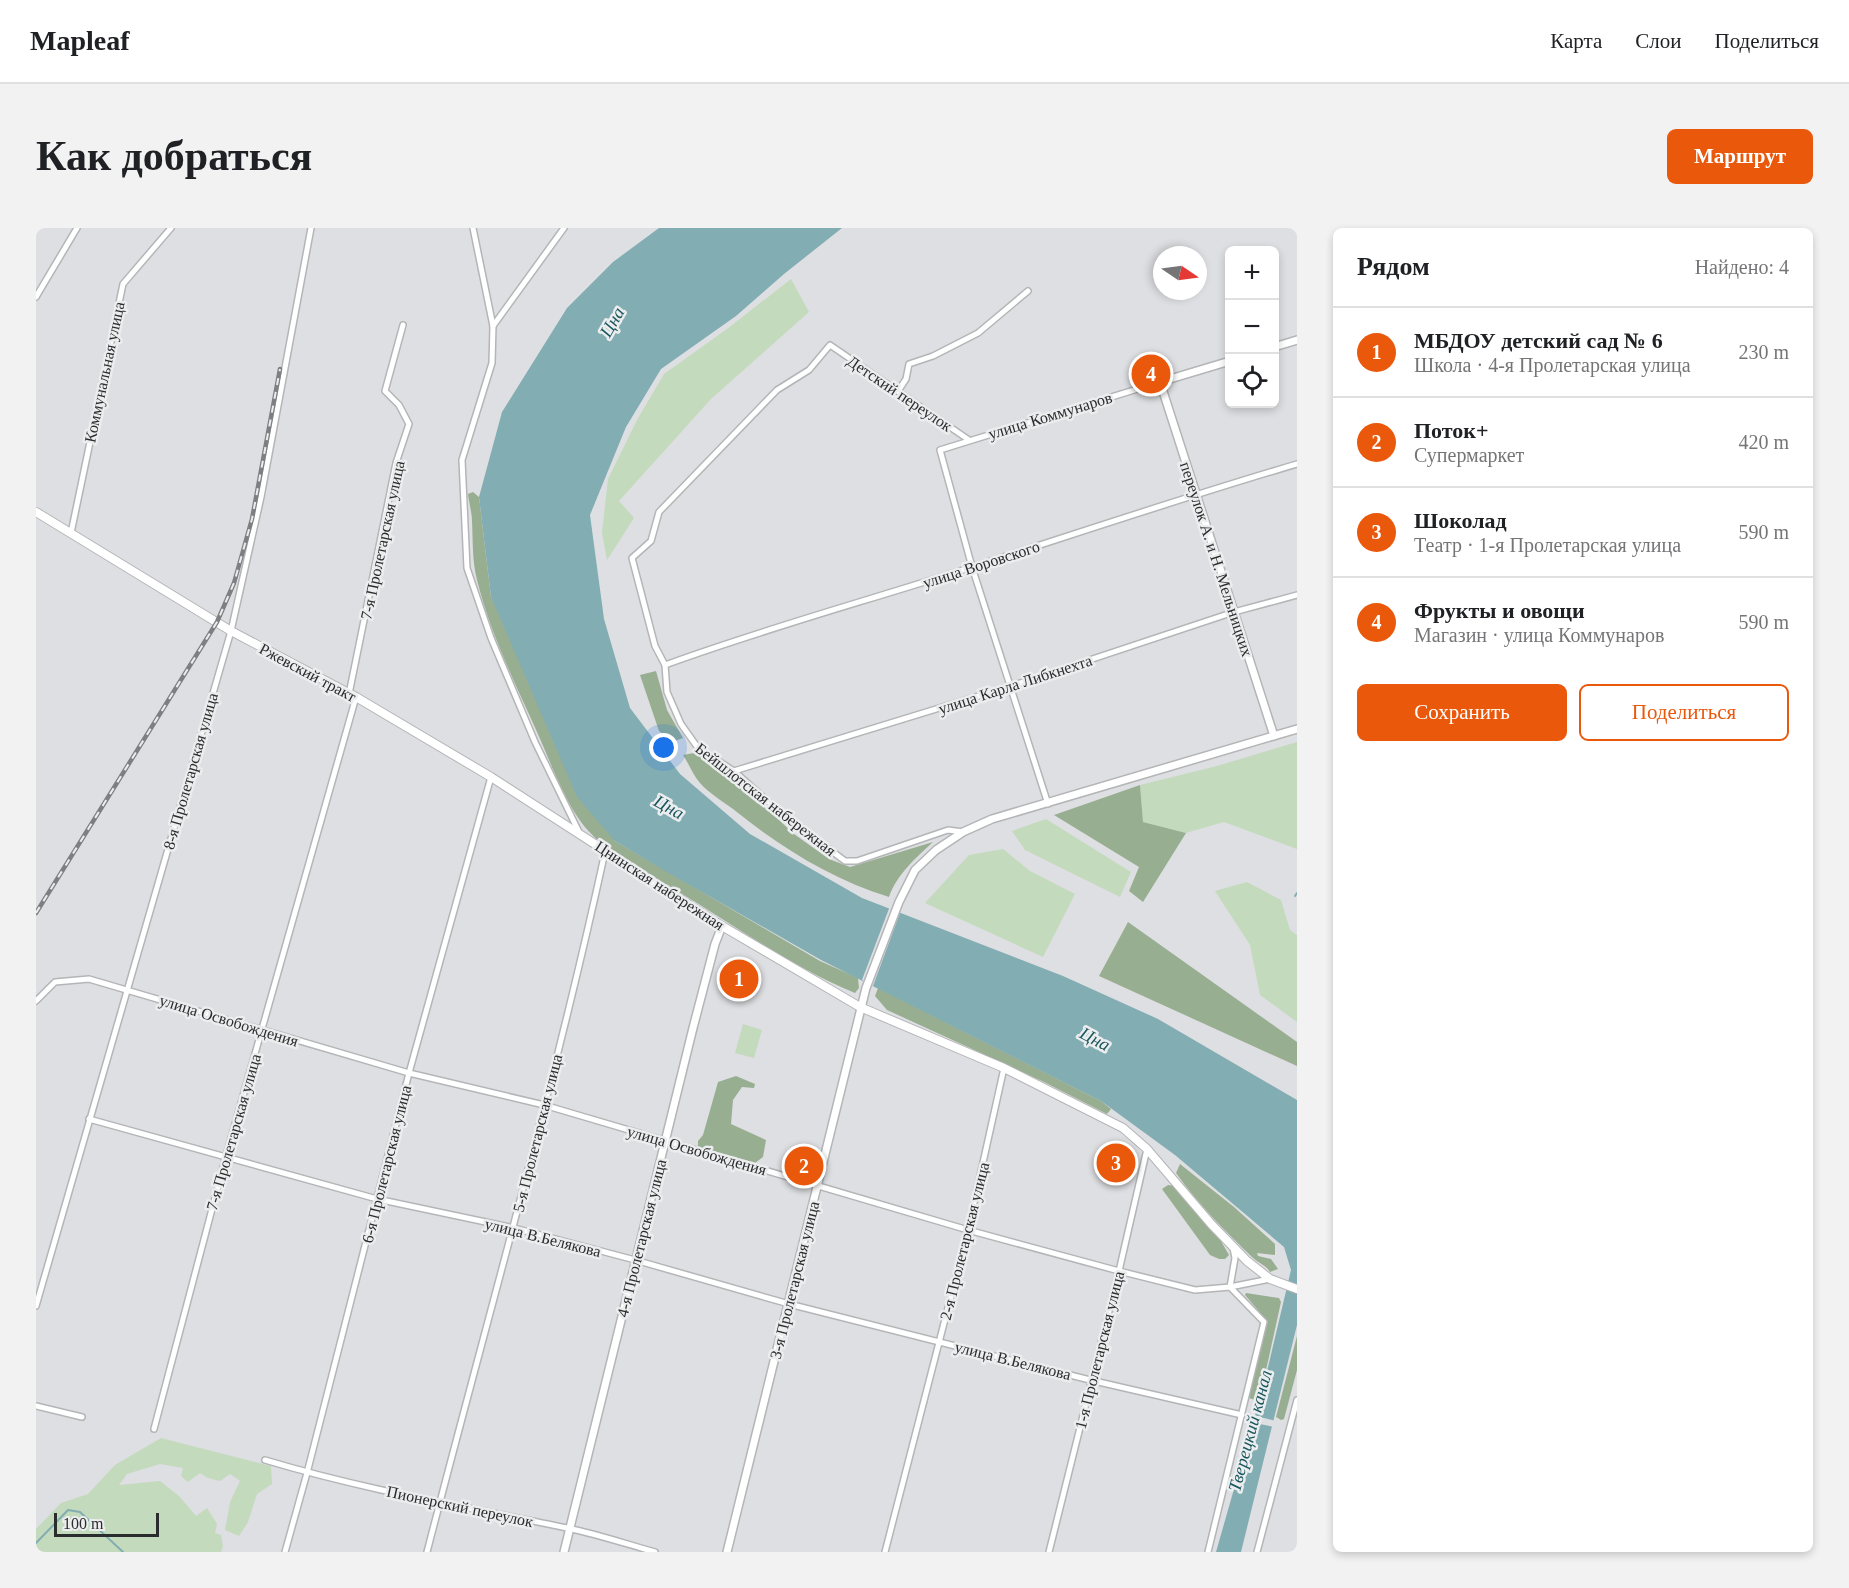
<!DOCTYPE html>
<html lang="ru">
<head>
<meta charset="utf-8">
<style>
  :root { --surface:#fff; --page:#f2f2f2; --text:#202124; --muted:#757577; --line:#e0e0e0; --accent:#ea580c }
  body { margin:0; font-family:"Times New Roman",serif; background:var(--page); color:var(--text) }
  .controls { position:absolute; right:18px; top:18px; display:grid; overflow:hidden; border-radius:9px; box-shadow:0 3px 9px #0003 }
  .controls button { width:54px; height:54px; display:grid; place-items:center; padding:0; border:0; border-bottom:2px solid var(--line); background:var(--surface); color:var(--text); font:30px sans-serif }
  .compass { position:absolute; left:1117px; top:18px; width:54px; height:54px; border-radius:50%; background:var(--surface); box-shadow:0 3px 9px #0003; rotate:103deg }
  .scale { position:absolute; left:18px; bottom:15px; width:105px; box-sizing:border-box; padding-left:6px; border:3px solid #2b2c2d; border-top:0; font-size:16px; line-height:21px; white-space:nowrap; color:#2b2c2d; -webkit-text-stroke:4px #ebedef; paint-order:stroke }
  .you { position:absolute; left:628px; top:520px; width:21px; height:21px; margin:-15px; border:4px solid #fff; border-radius:50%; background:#1a73e8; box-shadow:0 0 0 9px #1a73e833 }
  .badge { display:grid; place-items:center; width:39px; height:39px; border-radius:50%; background:var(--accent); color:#fff; font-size:20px; font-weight:700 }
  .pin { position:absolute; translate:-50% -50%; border:3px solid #fff; box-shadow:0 2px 6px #0006 }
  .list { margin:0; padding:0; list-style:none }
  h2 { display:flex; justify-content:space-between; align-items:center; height:78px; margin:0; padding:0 24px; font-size:26px }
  h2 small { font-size:20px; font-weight:400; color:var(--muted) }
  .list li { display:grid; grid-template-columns:39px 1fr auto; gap:18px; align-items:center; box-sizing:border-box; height:90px; padding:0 24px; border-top:2px solid var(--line) }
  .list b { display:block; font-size:22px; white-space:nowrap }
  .list p { margin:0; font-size:20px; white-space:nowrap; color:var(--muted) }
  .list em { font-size:20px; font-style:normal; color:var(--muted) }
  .actions { display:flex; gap:12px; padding:18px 24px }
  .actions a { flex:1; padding:14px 0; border:2px solid var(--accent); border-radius:9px; text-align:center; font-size:21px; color:var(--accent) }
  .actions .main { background:var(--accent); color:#fff }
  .icon { flex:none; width:33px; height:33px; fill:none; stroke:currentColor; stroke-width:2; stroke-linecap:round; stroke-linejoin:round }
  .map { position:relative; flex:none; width:1261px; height:1324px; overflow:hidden; border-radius:9px }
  header { display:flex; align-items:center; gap:36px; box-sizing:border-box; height:84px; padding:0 30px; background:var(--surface); border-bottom:2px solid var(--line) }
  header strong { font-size:28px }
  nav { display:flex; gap:33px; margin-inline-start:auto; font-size:21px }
  .intro { display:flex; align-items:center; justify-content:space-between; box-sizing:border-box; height:144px; padding:0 36px }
  h1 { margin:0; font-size:42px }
  .button { padding:15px 27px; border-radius:9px; background:var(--accent); color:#fff; font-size:21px; font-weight:700 }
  main { display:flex; gap:36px; padding:0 36px }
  aside { flex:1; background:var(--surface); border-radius:9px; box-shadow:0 3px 9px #0003 }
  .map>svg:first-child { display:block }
</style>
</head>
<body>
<header>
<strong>Mapleaf</strong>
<nav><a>Карта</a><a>Слои</a><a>Поделиться</a></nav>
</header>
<div class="intro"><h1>Как добраться</h1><a class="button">Маршрут</a></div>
<main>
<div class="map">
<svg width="1261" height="1324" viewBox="0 0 1261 1324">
  <rect width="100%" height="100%" fill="#dedfe2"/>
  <g fill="#c3dabd">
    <path d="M 755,51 L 773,84 L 675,171 L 583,273 L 598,290 L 571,332 L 566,305 L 572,251 L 601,192 L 628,146 L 691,101 Z"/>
    <path d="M 1261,514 L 1261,621 L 1188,594 L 1150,605 L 1107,594 L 1104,557 L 1181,538 Z"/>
    <path d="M 1010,591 L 1095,644 L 1084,669 L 989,622 L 976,603 Z"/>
    <path d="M 967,621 L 994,643 L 1039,666 L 1007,729 L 889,675 L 933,627 Z"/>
    <path d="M 1211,654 L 1245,672 L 1254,702 L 1261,707 L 1261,794 L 1224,767 L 1214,717 L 1179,663 Z"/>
    <path d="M 707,796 L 726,802 L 718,830 L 699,825 Z"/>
    <path d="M 125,1210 L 235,1238 L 236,1256 L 221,1266 L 212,1294 L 203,1308 L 189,1302 L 194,1274 L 204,1253 L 194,1246 L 184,1253 L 172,1250 L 164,1245 L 152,1254 L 145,1248 L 147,1240 L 124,1236 L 91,1246 L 83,1257 L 124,1253 L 143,1268 L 160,1288 L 171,1280 L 181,1296 L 179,1305 L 185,1307 L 187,1318 L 185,1324 L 0,1324 L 0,1301 L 25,1275 L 52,1266 L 79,1237 Z"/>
  </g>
  <g fill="#98ae91">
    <path d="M 437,264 L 443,269 L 455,369 L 579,613 L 784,733 L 822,750 L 823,760 L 819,765 C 755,739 700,698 641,663 C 610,644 572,627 548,598 C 527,571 515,535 501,504 C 479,455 454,405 441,352 C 436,333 437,313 436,293 C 436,285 433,275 432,266 Z"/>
    <path d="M 620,443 L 631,482 L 647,510 L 636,514 L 623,503 L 604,447 Z"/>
    <path d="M 663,524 L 687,540 L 758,606 L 793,631 L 814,639 L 897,614 C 880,630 861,646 853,669 C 795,651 744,619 697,581 C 686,573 673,565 664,555 C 657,547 653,536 647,527 Z"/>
    <path d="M 1104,557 L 1107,594 L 1150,605 L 1107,674 L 1093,663 L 1103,639 L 1018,587 Z"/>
    <path d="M 1092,694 L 1261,814 L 1261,838 L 1063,748 Z"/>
    <path d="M 842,760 L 1065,873 L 1075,881 L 1071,886 L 1008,854 L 851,782 L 839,768 Z"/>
    <path d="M 700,848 L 719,856 L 718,860 L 706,859 L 697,872 L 695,896 L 730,912 L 727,929 L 719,935 L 662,919 L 662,913 L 667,907 L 682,854 Z"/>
    <path d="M 1144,936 L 1198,979 L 1239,1016 L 1239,1027 L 1221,1025 L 1222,1028 L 1235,1031 L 1242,1041 L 1234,1044 C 1230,1037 1222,1035 1216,1029 C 1189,1003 1162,976 1140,945 Z"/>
    <path d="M 1132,957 L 1140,958 L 1182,1008 L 1193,1027 L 1189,1031 L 1183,1031 L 1174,1027 L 1126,961 Z"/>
    <path d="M 1210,1065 L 1243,1070 L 1245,1074 L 1225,1165 L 1219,1172 L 1213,1170 L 1230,1096 L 1227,1088 L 1209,1067 Z"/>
    <path d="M 1261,1108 L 1261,1142 L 1248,1191 L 1245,1192 L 1240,1189 Z"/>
  </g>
  <path fill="#82adb2" d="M 623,0 L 806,0 L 748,46 L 700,88 L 625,141 L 590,199 L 554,287 L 568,391 L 594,480 L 644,546 L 714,606 L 826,670 L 1027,748 L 1122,791 L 1261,872 L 1261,1097 L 1205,1324 L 1180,1324 L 1228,1156 L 1255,1042 L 1248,1019 L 1139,927 L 1065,873 L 785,732 L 629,643 L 579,613 L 541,569 L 455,369 L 443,269 L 466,184 L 531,80 L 577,34 Z"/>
  <g fill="#dedfe2">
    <path d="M 854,678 L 865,682 L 837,758 L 826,752 Z"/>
    <path d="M 1216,1187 L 1240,1193 L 1238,1199 L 1214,1194 Z"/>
  </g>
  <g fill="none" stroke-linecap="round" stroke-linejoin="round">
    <g stroke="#82adb2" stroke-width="2">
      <path d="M 1259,668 L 1261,665"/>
      <path d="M 0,1315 L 32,1282 L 44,1284 L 87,1324"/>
    </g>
    <g stroke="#b4b5b7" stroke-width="8">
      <g id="minor">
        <path d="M 437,0 L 457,98 L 456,135 L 426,232 L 431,340 L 455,410 L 499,514 L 543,604"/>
        <path d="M 0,69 L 41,0"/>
        <path d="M 457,98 L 528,0"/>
        <path d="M 862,163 L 870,151 L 873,136 L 897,128 L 942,105 L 992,63"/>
        <path d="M 35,305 L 87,56 L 135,0"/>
        <path d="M 629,437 C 730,400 834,372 936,339 C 1045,304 1152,268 1261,236"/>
        <path d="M 313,466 L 360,235 L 373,196 L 363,177 L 349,163 L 367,97"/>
        <path d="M 698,543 L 975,458 L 1198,384 L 1261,367"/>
        <path d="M 1012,576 L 936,339 L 904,222 L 1124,154"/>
        <path d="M 927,604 L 912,602 L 821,633 L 809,633 L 746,586 L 698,543 L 662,520 L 645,496 L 631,464 L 629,437 L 619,418 L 596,330 L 615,313 L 623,284 L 741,162 L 773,142 L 794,117 L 933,212"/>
        <path d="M 0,773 L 19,754 L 53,751 L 373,845 L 508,877 L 932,1002 L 1083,1043 L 1159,1062 L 1194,1059 L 1234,1051"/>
        <path d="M 53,891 L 341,971 L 478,1000 L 599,1032 L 753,1076 L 1054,1152 L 1206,1187"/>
        <path d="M 0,1078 L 195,403 L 225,269 L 275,0"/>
        <path d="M 0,1178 L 46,1189"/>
        <path d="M 118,1201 L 190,928 L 320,469"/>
        <path d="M 229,1232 C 329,1262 430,1279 531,1300 C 561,1306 590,1316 619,1324"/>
        <path d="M 249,1324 L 271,1245 L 373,845 L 455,549"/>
        <path d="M 391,1324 C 451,1091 518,859 569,624"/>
        <path d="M 849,1324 L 932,1002 L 968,840"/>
        <path d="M 1013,1324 L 1083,1043 L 1111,921"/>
        <path d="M 1172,1324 L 1228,1094 L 1194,1059 L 1199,1030 L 1197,1020"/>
        <path d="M 1221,1324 L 1261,1172"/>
      </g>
    </g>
    <g stroke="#b4b5b7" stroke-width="10">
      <g id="tertiary">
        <path d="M 1238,119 L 1261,112"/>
        <path d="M 1194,133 L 1124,154 L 1238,508"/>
        <path d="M 528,1324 L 657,800 L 679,716 L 686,698"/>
        <path d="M 691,1324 L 830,760 L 863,674 L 879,642 L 900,622 L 927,604 L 956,591 L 1261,501"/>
      </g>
    </g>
    <g stroke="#b4b5b7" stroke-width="10">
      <path id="secondary" d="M 0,284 L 195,403 L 320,469 L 455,549 L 686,698 L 824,779 L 968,840 L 1087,900 L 1111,921 L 1176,997 L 1211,1033 L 1234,1051 L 1261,1061"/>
    </g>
    <use href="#minor" stroke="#fff" stroke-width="5"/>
    <use href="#tertiary" stroke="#fff" stroke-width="7"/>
    <use href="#secondary" stroke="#fff" stroke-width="8"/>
    <g stroke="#7e7f81" stroke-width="4.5">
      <path id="rail" d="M 0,685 L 181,394 L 198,355 L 216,291 L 244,141"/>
    </g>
    <use href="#rail" stroke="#ebedef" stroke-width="2" stroke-dasharray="7" stroke-linecap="butt"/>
  </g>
  <g text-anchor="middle" stroke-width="5" stroke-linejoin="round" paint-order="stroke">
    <g font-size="16" fill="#2b2c2d" stroke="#ebedef">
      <text transform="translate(68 144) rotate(-78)" y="6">Коммунальная улица</text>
      <text transform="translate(864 165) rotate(34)" y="6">Детский переулок</text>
      <text transform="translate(1014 187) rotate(-17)" y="6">улица Коммунаров</text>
      <text transform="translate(346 312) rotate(-78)" y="6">7-я Пролетарская улица</text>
      <text transform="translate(1181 331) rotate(72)" y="6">переулок А. и Н. Мельницких</text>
      <text transform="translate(945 336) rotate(-18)" y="6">улица Воровского</text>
      <text transform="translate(272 444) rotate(28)" y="6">Ржевский тракт</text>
      <text transform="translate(979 456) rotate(-18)" y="6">улица Карла Либкнехта</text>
      <text transform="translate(154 543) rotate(-74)" y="6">8-я Пролетарская улица</text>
      <text transform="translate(730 571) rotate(38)" y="6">Бейшлотская набережная</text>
      <text transform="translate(624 657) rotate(33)" y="6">Цнинская набережная</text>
      <text transform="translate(193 792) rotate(17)" y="6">улица Освобождения</text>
      <text transform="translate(197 904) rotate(-74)" y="6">7-я Пролетарская улица</text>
      <text transform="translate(501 905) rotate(-76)" y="6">5-я Пролетарская улица</text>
      <text transform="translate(661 922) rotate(16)" y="6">улица Освобождения</text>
      <text transform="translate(350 936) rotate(-76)" y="6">6-я Пролетарская улица</text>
      <text transform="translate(507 1009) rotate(14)" y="6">улица В.Белякова</text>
      <text transform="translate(605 1010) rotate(-76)" y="6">4-я Пролетарская улица</text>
      <text transform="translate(928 1013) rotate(-76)" y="6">2-я Пролетарская улица</text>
      <text transform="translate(758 1052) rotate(-76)" y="6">3-я Пролетарская улица</text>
      <text transform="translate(1063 1122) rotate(-76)" y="6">1-я Пролетарская улица</text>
      <text transform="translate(977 1132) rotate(14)" y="6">улица В.Белякова</text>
      <text transform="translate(424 1278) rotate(12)" y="6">Пионерский переулок</text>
    </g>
    <g font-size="18" font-style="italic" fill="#1b585e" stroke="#ebedef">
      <text transform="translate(576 94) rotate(-60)" y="6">Цна</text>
      <text transform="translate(633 579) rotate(29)" y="6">Цна</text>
      <text transform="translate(1059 811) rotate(28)" y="6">Цна</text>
      <text transform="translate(1214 1203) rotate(-75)" y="6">Тверецкий канал</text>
    </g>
  </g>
</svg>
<div class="controls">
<button>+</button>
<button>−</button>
<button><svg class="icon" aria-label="locate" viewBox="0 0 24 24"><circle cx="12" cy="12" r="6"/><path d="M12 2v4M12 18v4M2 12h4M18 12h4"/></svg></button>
</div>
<svg class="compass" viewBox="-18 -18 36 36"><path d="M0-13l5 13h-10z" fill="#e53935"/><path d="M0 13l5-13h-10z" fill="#757577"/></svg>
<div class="scale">100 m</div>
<div class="you"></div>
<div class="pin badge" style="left:703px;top:751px">1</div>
<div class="pin badge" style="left:768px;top:938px">2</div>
<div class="pin badge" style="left:1080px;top:935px">3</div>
<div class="pin badge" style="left:1115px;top:146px">4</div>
</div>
<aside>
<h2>Рядом<small>Найдено: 4</small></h2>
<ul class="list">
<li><span class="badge">1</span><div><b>МБДОУ детский сад № 6</b><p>Школа · 4-я Пролетарская улица</p></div><em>230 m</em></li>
<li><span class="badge">2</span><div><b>Поток+</b><p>Супермаркет</p></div><em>420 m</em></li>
<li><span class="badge">3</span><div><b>Шоколад</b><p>Театр · 1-я Пролетарская улица</p></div><em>590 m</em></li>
<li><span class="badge">4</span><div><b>Фрукты и овощи</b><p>Магазин · улица Коммунаров</p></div><em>590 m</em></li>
</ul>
<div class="actions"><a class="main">Сохранить</a><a>Поделиться</a></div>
</aside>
</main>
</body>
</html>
